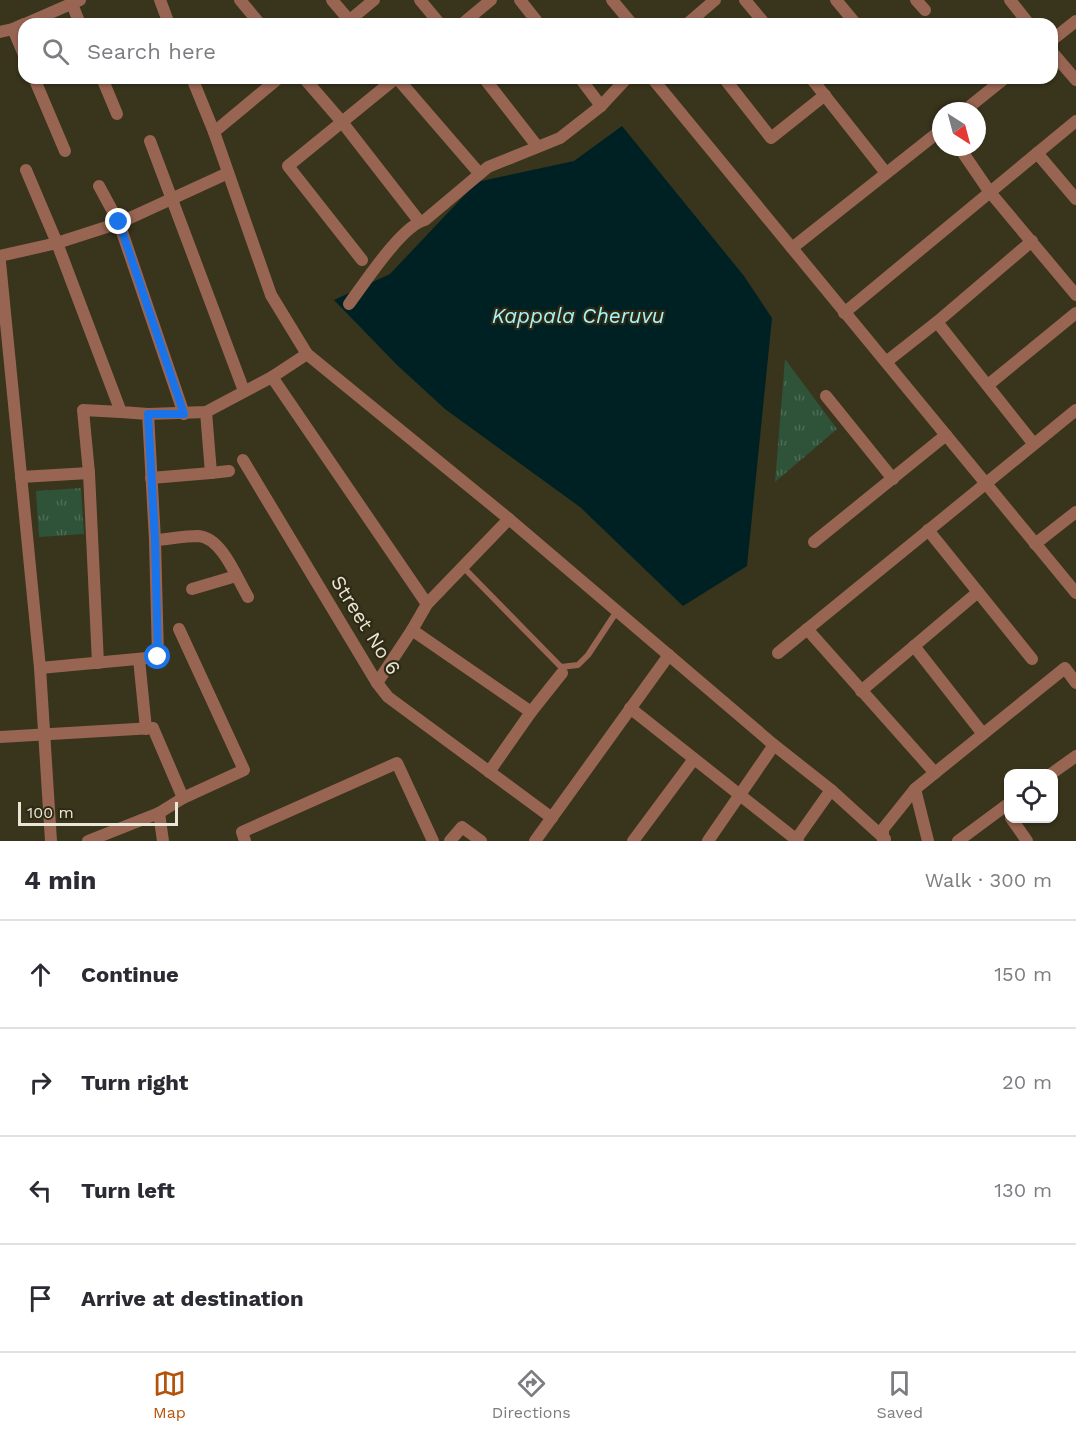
<!DOCTYPE html>
<html lang="en">
<head>
<meta charset="utf-8">
<style>
  :root { --surface:#fff; --page:#f2f2f3; --text:#2b2b33; --muted:#7c7c81; --line:#e1e1e2; --accent:#b45309 }
  body { margin:0; font-family:"Work Sans",sans-serif; background:var(--page); color:var(--text) }
  .controls { position:absolute; right:18px; bottom:18px; display:grid; overflow:hidden; border-radius:12px; box-shadow:0 2px 4px #0004 }
  .controls button { width:54px; height:54px; display:grid; place-items:center; padding:0; border:0; border-bottom:2px solid var(--line); background:var(--surface); color:var(--text); font:30px sans-serif }
  .compass { position:absolute; left:932px; top:102px; width:54px; height:54px; border-radius:50%; background:var(--surface); box-shadow:0 2px 4px #0004; rotate:144deg }
  .scale { position:absolute; left:18px; bottom:15px; width:160px; box-sizing:border-box; padding-left:6px; border:3px solid #e9e6d8; border-top:0; font-size:16px; line-height:21px; white-space:nowrap; color:#e9e6d8; -webkit-text-stroke:4px #2f2a13; paint-order:stroke }
  .stop { position:absolute; width:18px; height:18px; margin:-14px; border:4px solid #1a73e8; border-radius:50%; background:#fff }
  .stop.end { background:#1a73e8; border-color:#fff; box-shadow:0 2px 6px #0008 }
  .list { margin:0; padding:0; list-style:none }
  h2 { display:flex; justify-content:space-between; align-items:center; height:78px; margin:0; padding:0 24px; font-size:26px }
  h2 small { font-size:20px; font-weight:400; color:var(--muted) }
  .list li { display:grid; grid-template-columns:39px 1fr auto; gap:18px; align-items:center; box-sizing:border-box; height:108px; padding:0 24px; border-top:2px solid var(--line) }
  .list b { display:block; font-size:22px; white-space:nowrap }
  .list em { font-size:20px; font-style:normal; color:var(--muted) }
  .icon { flex:none; width:33px; height:33px; fill:none; stroke:currentColor; stroke-width:2; stroke-linecap:round; stroke-linejoin:round }
  .map { position:relative; flex:none; width:1076px; height:841px; overflow:hidden }
  .search { position:absolute; background:var(--surface); box-shadow:0 2px 4px #0004; left:18px; right:18px; top:18px; height:66px; display:flex; align-items:center; gap:15px; box-sizing:border-box; padding:0 21px; border-radius:18px; color:var(--muted); font-size:22px }
  .sheet { height:510px; background:var(--surface) }
  nav { display:flex; justify-content:space-around; align-items:center; box-sizing:border-box; height:84px; border-top:2px solid var(--line); background:var(--surface); font-size:16px; color:var(--muted) }
  nav a { display:grid; justify-items:center; gap:3px }
  nav .on { color:var(--accent) }
  .map>svg:first-child { display:block }
</style>
</head>
<body>
<div class="map">
<svg width="1076" height="841" viewBox="0 0 1076 841">
  <defs>
    <pattern id="park-tufts" width="24" height="20" patternUnits="userSpaceOnUse" patternTransform="scale(1.5)"><rect width="24" height="20" fill="#2e5339"/><path d="M3 7l-1-3M5 7V3M7 7l1-3M15 17l-1-3M17 17v-4M19 17l1-3" fill="none" stroke="#4c6c55"/></pattern>
  </defs>
  <rect width="100%" height="100%" fill="#39341c"/>
  <g fill="url(#park-tufts)">
    <path d="M 785,359 L 837,429 L 775,482 Z"/>
    <path d="M 81,488 L 84,534 L 39,537 L 36,491 Z"/>
  </g>
  <path fill="#002124" d="M 622,126 L 744,276 L 772,318 L 747,566 L 683,606 L 580,507 L 445,409 L 396,364 L 334,300 L 390,274 L 477,182 L 574,161 Z"/>
  <g fill="none" stroke-linecap="round" stroke-linejoin="round">
    <path stroke="#996553" stroke-width="6" d="M 463,567 L 561,667 L 578,665 L 588,655 L 617,611"/>
    <g stroke="#996553" stroke-width="12">
      <path d="M 160,0 L 169,24"/>
      <path d="M 240,0 L 260,24"/>
      <path d="M 332,0 L 349,20"/>
      <path d="M 420,0 L 440,24"/>
      <path d="M 520,0 L 539,24"/>
      <path d="M 612,0 L 632,24"/>
      <path d="M 745,0 L 765,24"/>
      <path d="M 836,0 L 856,24"/>
      <path d="M 916,0 L 925,10"/>
      <path d="M 1010,0 L 1029,24"/>
      <path d="M 72,4 L 80,24"/>
      <path d="M 24,24 L 13,29 L 24,55"/>
      <path d="M 25,24 L 80,0"/>
      <path d="M 345,24 L 374,0"/>
      <path d="M 462,24 L 491,0"/>
      <path d="M 687,24 L 715,0"/>
      <path d="M 0,32 L 13,29"/>
      <path d="M 1052,40 L 1076,21"/>
      <path d="M 1052,52 L 1076,80"/>
      <path d="M 34,78 L 65,151"/>
      <path d="M 102,78 L 117,114"/>
      <path d="M 192,78 L 214,132 L 271,295 L 307,354"/>
      <path d="M 304,78 L 342,122 L 419,221"/>
      <path d="M 397,78 L 479,173"/>
      <path d="M 484,78 L 537,146"/>
      <path d="M 580,78 L 601,106 L 627,78"/>
      <path d="M 652,78 L 1076,593"/>
      <path d="M 724,78 L 771,138 L 825,95"/>
      <path d="M 811,78 L 886,173"/>
      <path d="M 964,111 L 1005,78"/>
      <path d="M 214,132 L 279,78"/>
      <path d="M 150,141 L 244,391"/>
      <path d="M 959,147 L 989,191 L 1076,295"/>
      <path d="M 1037,153 L 1076,199"/>
      <path d="M 26,170 L 57,243 L 121,412 L 148,414 L 155,540 L 158,657 L 40,668"/>
      <path d="M 99,186 L 119,223 L 184,414"/>
      <path d="M 792,248 L 941,130"/>
      <path d="M 0,256 L 57,243 L 119,223 L 228,173"/>
      <path d="M 362,260 L 288,166 L 396,78"/>
      <path d="M 0,262 L 40,668 L 51,841"/>
      <path d="M 349,304 C 364,284 402,225 425,220 L 488,167 L 560,138 L 601,106"/>
      <path d="M 844,313 L 1076,121"/>
      <path d="M 937,322 L 1033,443"/>
      <path d="M 886,362 L 937,322 L 1032,241"/>
      <path d="M 272,377 L 427,604"/>
      <path d="M 988,385 L 1076,313"/>
      <path d="M 826,396 L 893,479"/>
      <path d="M 148,414 L 206,412 L 272,377 L 307,354 L 509,519"/>
      <path d="M 243,460 L 377,683 L 388,697 L 552,818"/>
      <path d="M 211,473 L 229,471"/>
      <path d="M 21,477 L 89,473"/>
      <path d="M 151,478 L 211,473 L 206,412"/>
      <path d="M 928,530 L 1032,659"/>
      <path d="M 155,540 C 169,539 184,536 198,536 C 222,537 237,579 248,597"/>
      <path d="M 814,542 L 946,435"/>
      <path d="M 1035,544 L 1076,512"/>
      <path d="M 192,589 L 236,576"/>
      <path d="M 179,629 L 244,770 L 183,798"/>
      <path d="M 807,629 L 935,773"/>
      <path d="M 412,630 L 531,712"/>
      <path d="M 914,646 L 983,734"/>
      <path d="M 778,653 L 1076,410"/>
      <path d="M 139,659 L 146,729"/>
      <path d="M 98,663 L 89,473 L 83,410 L 121,412"/>
      <path d="M 377,683 L 412,630 L 427,604 L 509,519 L 774,745 L 831,790 L 885,839"/>
      <path d="M 861,691 L 978,592"/>
      <path d="M 630,708 L 798,841"/>
      <path d="M 0,737 L 153,728 L 183,798 L 159,813 L 88,841"/>
      <path d="M 489,772 L 531,712 L 562,673"/>
      <path d="M 1051,774 L 1076,756"/>
      <path d="M 915,789 L 1065,668 L 1076,683"/>
      <path d="M 159,813 L 163,841"/>
      <path d="M 1011,818 L 1027,841"/>
      <path d="M 245,841 L 242,832 L 397,763 L 433,841"/>
      <path d="M 450,841 L 462,827 L 481,841"/>
      <path d="M 535,841 L 669,655"/>
      <path d="M 633,841 L 694,759"/>
      <path d="M 708,841 L 774,745"/>
      <path d="M 795,841 L 831,790"/>
      <path d="M 883,841 L 883,829 L 915,789 L 928,841"/>
      <path d="M 958,841 L 1008,804"/>
    </g>
  </g>
  <g fill="none" stroke-linecap="round" stroke-linejoin="round">
    <path stroke="#1a73e8" stroke-width="8" d="M 119,222 L 184,414 L 148,414 L 155,540 L 158,657"/>
  </g>
  <g text-anchor="middle" stroke-width="4.5" stroke-linejoin="round" paint-order="stroke">
    <g font-size="20" fill="#e9e6d8" stroke="#2f2a13">
      <text transform="translate(366 625) rotate(58)" y="7">Street No 6</text>
    </g>
    <g font-size="21" font-style="italic" fill="#a4f4fd" stroke="#2f2a13">
      <text x="578" y="323">Kappala Cheruvu</text>
    </g>
  </g>
</svg>
<div class="controls">
<button><svg class="icon" aria-label="locate" viewBox="0 0 24 24"><circle cx="12" cy="12" r="6"/><path d="M12 2v4M12 18v4M2 12h4M18 12h4"/></svg></button>
</div>
<svg class="compass" viewBox="-18 -18 36 36"><path d="M0-13l5 13h-10z" fill="#e53935"/><path d="M0 13l5-13h-10z" fill="#7c7c81"/></svg>
<div class="scale">100 m</div>
<div class="stop" style="left:158px;top:657px"></div>
<div class="stop end" style="left:119px;top:222px"></div>
<div class="search"><svg class="icon" aria-label="search" viewBox="0 0 24 24"><circle cx="10" cy="10" r="6"/><path d="M15 15l6 6"/></svg>Search here</div>
</div>
<section class="sheet">
<h2>4 min<small>Walk · 300 m</small></h2>
<ul class="list">
<li><svg class="icon" aria-label="ahead" viewBox="0 0 24 24"><path d="M12 20V5M6 11l6-6 6 6"/></svg><div><b>Continue</b></div><em>150 m</em></li>
<li><svg class="icon" aria-label="right" viewBox="0 0 24 24"><path d="M7 20v-9h11M14 6l5 5-5 5"/></svg><div><b>Turn right</b></div><em>20 m</em></li>
<li><svg class="icon" aria-label="left" viewBox="0 0 24 24"><path d="M17 20v-9H6M10 6l-5 5 5 5"/></svg><div><b>Turn left</b></div><em>130 m</em></li>
<li><svg class="icon" aria-label="arrive" viewBox="0 0 24 24"><path d="M6 21V4h12l-3 4 3 4H6"/></svg><div><b>Arrive at destination</b></div></li>
</ul>
</section>
<nav>
<a class="on"><svg class="icon" aria-label="map" viewBox="0 0 24 24"><path d="M3 6l6-2 6 2 6-2v14l-6 2-6-2-6 2zM9 4v14M15 6v14"/></svg>Map</a>
<a><svg class="icon" aria-label="directions" viewBox="0 0 24 24"><path d="M12 3l9 9-9 9-9-9zM9 14v-3h6M13 9l2 2-2 2"/></svg>Directions</a>
<a><svg class="icon" aria-label="saved" viewBox="0 0 24 24"><path d="M7 4h10v16l-5-4-5 4z"/></svg>Saved</a>
</nav>
</body>
</html>
